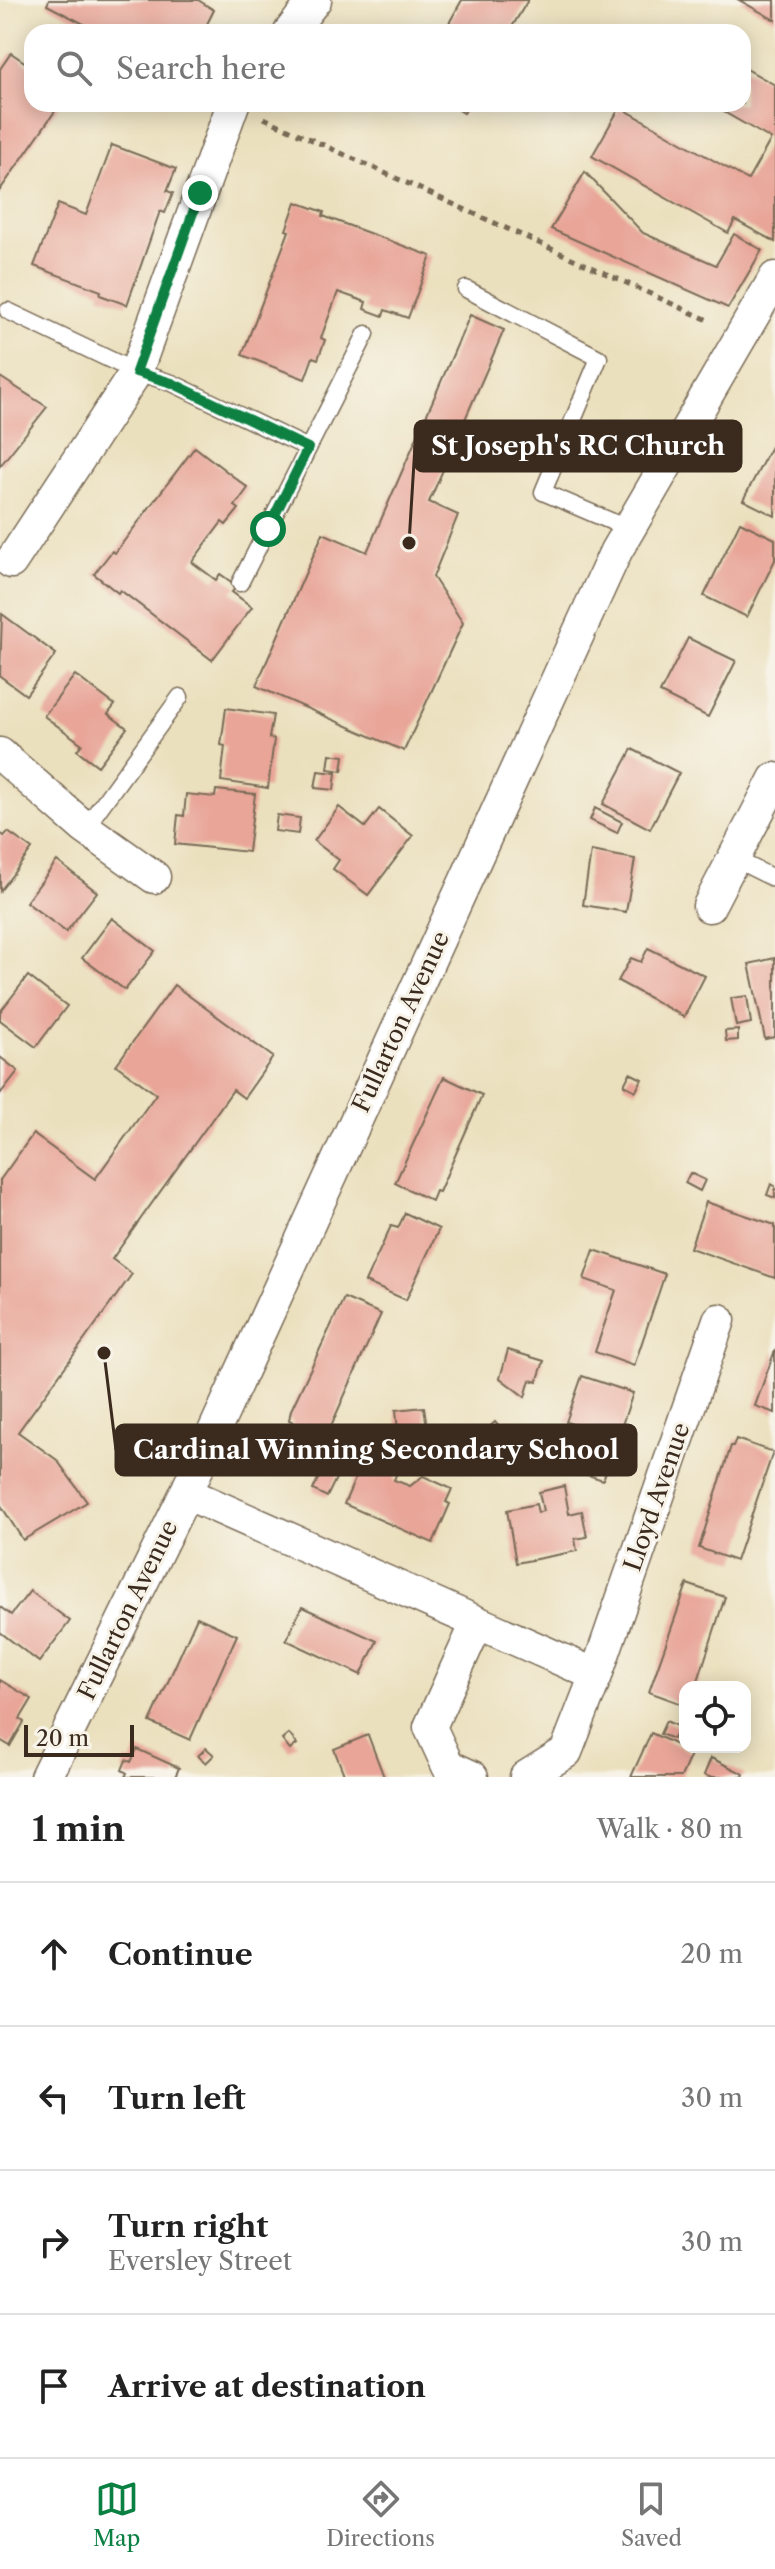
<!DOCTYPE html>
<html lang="en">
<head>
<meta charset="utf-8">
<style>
  :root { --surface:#fff; --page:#f6f6f6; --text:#222; --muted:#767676; --line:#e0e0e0; --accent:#0b8043 }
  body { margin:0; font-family:"Libre Caslon Text",serif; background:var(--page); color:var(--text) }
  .controls { position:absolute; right:24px; bottom:24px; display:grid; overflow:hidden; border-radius:16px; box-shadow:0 4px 20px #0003 }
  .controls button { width:72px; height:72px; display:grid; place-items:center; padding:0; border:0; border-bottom:2px solid var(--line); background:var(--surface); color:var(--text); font:40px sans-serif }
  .scale { position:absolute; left:24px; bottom:20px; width:110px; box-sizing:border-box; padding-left:8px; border:4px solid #3b2a1e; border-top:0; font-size:22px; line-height:28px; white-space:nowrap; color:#3b2a1e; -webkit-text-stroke:6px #f7f3e8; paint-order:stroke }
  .stop { position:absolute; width:24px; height:24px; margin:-18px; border:6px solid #0b8043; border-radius:50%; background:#fff }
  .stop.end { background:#0b8043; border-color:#fff; box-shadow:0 2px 8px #0008 }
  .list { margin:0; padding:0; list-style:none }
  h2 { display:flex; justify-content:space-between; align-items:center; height:104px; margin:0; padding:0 32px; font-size:34px }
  h2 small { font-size:26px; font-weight:400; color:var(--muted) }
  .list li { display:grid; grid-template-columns:52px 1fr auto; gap:24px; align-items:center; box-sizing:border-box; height:144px; padding:0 32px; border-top:2px solid var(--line) }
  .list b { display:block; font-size:30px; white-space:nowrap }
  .list p { margin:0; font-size:26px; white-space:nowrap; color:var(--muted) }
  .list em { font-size:26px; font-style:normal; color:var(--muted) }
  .icon { flex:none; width:44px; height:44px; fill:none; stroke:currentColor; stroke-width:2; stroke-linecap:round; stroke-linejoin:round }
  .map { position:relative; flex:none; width:775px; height:1777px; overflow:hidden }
  .search { position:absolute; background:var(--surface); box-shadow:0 4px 20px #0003; left:24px; right:24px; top:24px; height:88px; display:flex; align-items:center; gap:20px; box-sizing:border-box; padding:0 28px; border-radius:24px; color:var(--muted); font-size:30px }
  .sheet { height:680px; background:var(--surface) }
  nav { display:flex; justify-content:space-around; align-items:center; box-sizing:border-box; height:112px; border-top:2px solid var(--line); background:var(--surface); font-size:22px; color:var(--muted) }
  nav a { display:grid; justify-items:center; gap:4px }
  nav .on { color:var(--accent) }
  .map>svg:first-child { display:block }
</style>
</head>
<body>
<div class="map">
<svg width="775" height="1777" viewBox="0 0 775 1777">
  <rect width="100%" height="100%" fill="#f7f3e8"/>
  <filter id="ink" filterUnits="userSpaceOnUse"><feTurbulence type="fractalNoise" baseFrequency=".0125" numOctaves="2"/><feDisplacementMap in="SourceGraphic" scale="16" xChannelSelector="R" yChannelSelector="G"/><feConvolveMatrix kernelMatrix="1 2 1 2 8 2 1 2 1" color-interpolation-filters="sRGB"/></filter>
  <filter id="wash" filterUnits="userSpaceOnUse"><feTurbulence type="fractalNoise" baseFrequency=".006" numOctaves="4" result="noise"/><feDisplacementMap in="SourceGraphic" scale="32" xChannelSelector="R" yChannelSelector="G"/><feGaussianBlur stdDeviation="1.8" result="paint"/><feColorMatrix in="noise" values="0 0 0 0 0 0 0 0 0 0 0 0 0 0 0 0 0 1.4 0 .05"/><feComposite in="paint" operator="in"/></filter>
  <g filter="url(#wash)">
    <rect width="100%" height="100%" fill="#ebe0be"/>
    <g id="blocks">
      <g fill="#e8a598">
        <path d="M 49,0 L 198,0 L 214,10 L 203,32 L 99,32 L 47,5 Z"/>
        <path d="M 462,0 L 528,0 L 509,32 L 444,32 Z"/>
        <path d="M 739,0 L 775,0 L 775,20 Z"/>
        <path d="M 11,53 L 32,67 L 32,104 L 60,104 L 0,190 L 0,69 Z"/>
        <path d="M 743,67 L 775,85 L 775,242 L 735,220 L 728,233 L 592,156 L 620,107 L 748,180 L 771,139 L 710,104 L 743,104 Z"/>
        <path d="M 449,104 L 469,104 L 464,113 Z"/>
        <path d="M 112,145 L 176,169 L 167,191 L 173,193 L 165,213 L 160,211 L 127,305 L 100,295 L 101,291 L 34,266 L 58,204 L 86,215 Z"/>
        <path d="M 585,172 L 643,233 L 716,265 L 734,234 L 762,250 L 728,308 L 551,229 Z"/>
        <path d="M 296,202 L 324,212 L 323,216 L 431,256 L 408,318 L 385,310 L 383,316 L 364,309 L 366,302 L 338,292 L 321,338 L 325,340 L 318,359 L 313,357 L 305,379 L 242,355 L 289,231 L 286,230 Z"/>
        <path d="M 470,315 L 504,330 L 429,502 L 458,515 L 433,577 L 463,623 L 404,751 L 256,686 L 323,533 L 367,552 Z"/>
        <path d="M 0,377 L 47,407 L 0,466 Z"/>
        <path d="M 775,439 L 775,516 L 743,500 Z"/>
        <path d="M 195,447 L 248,488 L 235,506 L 239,509 L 226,525 L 222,522 L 192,562 L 216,580 L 220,574 L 237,586 L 232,592 L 252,607 L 212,660 L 120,590 L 118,593 L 94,574 L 112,551 L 115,553 Z"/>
        <path d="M 740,522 L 775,539 L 775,560 L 747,617 L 704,596 Z"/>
        <path d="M 2,614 L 56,654 L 26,695 L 0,676 Z"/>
        <path d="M 688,638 L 736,661 L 708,717 L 660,693 Z"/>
        <path d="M 75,675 L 115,705 L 108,714 L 127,728 L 98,766 L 77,750 L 82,744 L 44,716 Z"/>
        <path d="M 226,708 L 273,715 L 269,738 L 274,739 L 268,788 L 221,781 L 225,746 L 221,745 Z"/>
        <path d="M 632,749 L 679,773 L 650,829 L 603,804 Z"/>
        <path d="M 330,754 L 344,756 L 342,771 L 328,769 Z"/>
        <path d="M 318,771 L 336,773 L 334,790 L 315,788 Z"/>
        <path d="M 216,790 L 255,794 L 248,852 L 175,844 L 178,815 L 184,816 L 186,794 L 215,797 Z"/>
        <path d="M 339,807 L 365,827 L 379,809 L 413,836 L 368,895 L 333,869 L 339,860 L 314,841 Z"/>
        <path d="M 595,808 L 622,822 L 617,833 L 590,820 Z"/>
        <path d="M 277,815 L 300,818 L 298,834 L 275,831 Z"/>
        <path d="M 8,832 L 32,849 L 0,891 L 0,833 L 4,836 Z"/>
        <path d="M 591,851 L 635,859 L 626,912 L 583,905 Z"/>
        <path d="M 57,861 L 97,892 L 66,932 L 26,902 Z"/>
        <path d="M 112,918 L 155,951 L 125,990 L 82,958 Z"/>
        <path d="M 648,948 L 705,976 L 684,1017 L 618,981 L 631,958 L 641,962 Z"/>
        <path d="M 775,958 L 775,1037 L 765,1039 L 749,964 Z"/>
        <path d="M 28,976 L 67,1006 L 36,1047 L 0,1020 L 0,1012 Z"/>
        <path d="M 174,985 L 273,1057 L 244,1098 L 233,1090 L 112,1259 L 132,1274 L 18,1432 L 57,1460 L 87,1502 L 23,1540 L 0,1504 L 0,1180 L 33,1134 L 95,1179 L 156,1094 L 116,1065 Z"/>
        <path d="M 747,996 L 751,1023 L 736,1026 L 731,998 Z"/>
        <path d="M 738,1030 L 738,1040 L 726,1041 L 725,1031 Z"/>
        <path d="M 0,1057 L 18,1071 L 0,1094 Z"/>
        <path d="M 630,1073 L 642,1079 L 636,1091 L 624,1085 Z"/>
        <path d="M 444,1077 L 482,1095 L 439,1192 L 436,1191 L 432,1201 L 395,1183 Z"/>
        <path d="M 690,1173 L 705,1180 L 700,1191 L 685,1183 Z"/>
        <path d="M 771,1184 L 775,1186 L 775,1198 L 767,1195 Z"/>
        <path d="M 706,1202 L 775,1225 L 775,1278 L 690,1248 Z"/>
        <path d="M 405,1213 L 439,1229 L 406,1300 L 365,1282 L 391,1226 L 398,1228 Z"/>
        <path d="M 594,1250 L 665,1274 L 634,1366 L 595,1352 L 616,1290 L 584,1279 Z"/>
        <path d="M 344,1298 L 381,1314 L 318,1455 L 285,1440 L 293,1422 L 289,1420 L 291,1410 Z"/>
        <path d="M 508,1350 L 544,1361 L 537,1382 L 530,1380 L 525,1397 L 500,1378 Z"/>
        <path d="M 775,1350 L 775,1413 L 755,1406 Z"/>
        <path d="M 582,1376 L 633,1393 L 603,1480 L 552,1463 L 564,1427 L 583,1433 L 585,1428 L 566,1422 Z"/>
        <path d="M 424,1407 L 427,1427 L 398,1431 L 396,1410 Z"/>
        <path d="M 495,1422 L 505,1434 L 497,1440 L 487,1429 Z"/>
        <path d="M 736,1439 L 773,1452 L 736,1561 L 699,1548 L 731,1446 L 733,1446 Z"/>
        <path d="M 374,1454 L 400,1465 L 394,1480 L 410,1486 L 423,1476 L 452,1489 L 446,1502 L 450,1504 L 433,1543 L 344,1504 L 361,1465 L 368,1468 Z"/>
        <path d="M 324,1465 L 339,1472 L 327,1497 L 313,1490 Z"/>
        <path d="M 564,1486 L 569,1514 L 582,1511 L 587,1537 L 575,1539 L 577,1551 L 516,1563 L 507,1510 L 536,1504 L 538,1513 L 543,1511 L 539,1492 Z"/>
        <path d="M 687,1584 L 725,1597 L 696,1687 L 685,1687 L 685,1705 L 649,1692 Z"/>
        <path d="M 30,1591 L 70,1621 L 39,1662 L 0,1632 L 0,1607 L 11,1615 Z"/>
        <path d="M 302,1607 L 377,1641 L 361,1675 L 286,1640 Z"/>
        <path d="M 197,1617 L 237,1635 L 190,1740 L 150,1722 Z"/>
        <path d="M 0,1680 L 32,1699 L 20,1719 L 24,1722 L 10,1746 L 0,1740 Z"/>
        <path d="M 666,1721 L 679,1727 L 673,1739 L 660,1734 Z"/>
        <path d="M 651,1733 L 692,1752 L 681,1777 L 631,1777 Z"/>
        <path d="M 289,1734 L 297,1744 L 290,1750 L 282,1740 Z"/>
        <path d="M 368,1735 L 384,1777 L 345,1777 L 334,1749 Z"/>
        <path d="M 206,1748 L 214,1755 L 206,1763 L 198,1756 Z"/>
        <path d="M 137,1749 L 179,1768 L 175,1777 L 125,1777 L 127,1773 L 122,1770 L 126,1760 L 131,1762 Z"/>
        <path d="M 711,1758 L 744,1774 L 743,1777 L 709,1777 L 704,1775 Z"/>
      </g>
    </g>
  </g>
  <g filter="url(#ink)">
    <use href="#blocks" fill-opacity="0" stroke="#796a56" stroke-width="2"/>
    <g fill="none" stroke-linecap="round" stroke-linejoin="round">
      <g stroke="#796a56" stroke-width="19">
        <g id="lane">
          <path d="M 466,289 L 599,358 L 543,492 L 629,529"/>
          <path d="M 8,311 L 136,372 L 172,383 L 308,448"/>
          <path d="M 240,583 L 366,334"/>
          <path d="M 85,828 L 180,697"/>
          <path d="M 733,858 L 775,879"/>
        </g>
      </g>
      <g stroke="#796a56" stroke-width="35">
        <g id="street">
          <path d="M 290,32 L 315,0"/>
          <path d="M 11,562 L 136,372 L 233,104"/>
          <path d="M 0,754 L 85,828 L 154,877"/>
          <path d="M 709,906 L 775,779"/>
          <path d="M 186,1493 L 596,1675 L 719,1320"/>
          <path d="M 46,1777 L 186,1493 L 616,551 L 775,278"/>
          <path d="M 472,1777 L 448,1766 L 430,1727 L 477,1623"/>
          <path d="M 526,1777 L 566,1752 L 596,1675"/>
        </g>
      </g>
      <path stroke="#796a56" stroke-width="5" stroke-dasharray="6 6" stroke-linecap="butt" d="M 264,118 L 710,321"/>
      <use href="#lane" stroke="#fff" stroke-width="16"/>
      <use href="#street" stroke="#fff" stroke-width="32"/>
    </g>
  </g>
  <g fill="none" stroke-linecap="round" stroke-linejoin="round" filter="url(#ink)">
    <path stroke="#0b8043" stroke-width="10" d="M 200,193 L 136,372 L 172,383 L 308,448 L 268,529"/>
  </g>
  <g text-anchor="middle" stroke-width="6" stroke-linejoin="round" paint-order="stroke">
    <g font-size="24" fill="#3b2a1e" stroke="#f7f3e8">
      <text transform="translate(401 1022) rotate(-65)" y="8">Fullarton Avenue</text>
      <text transform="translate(657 1497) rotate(-71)" y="8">Lloyd Avenue</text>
      <text transform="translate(128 1610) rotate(-64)" y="8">Fullarton Avenue</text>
    </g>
  </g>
  <path fill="none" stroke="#3b2a1e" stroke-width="3" d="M409 543L415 446M104 1353L116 1450"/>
  <g fill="#3b2a1e" stroke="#f7f3e8" stroke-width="3">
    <circle cx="409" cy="543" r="8"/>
    <circle cx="104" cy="1353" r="8"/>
  </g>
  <g fill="#3b2a1e" stroke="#3b2a1e" stroke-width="3">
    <rect x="415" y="421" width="326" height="50" rx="8"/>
    <rect x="116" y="1425" width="520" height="50" rx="8"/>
  </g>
  <g font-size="26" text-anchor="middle" font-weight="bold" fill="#fff">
    <text x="578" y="455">St Joseph's RC Church</text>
    <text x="376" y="1459">Cardinal Winning Secondary School</text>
  </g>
</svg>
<div class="controls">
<button><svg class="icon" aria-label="locate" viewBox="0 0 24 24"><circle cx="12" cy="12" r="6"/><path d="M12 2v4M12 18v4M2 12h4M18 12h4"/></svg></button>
</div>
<div class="scale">20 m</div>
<div class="stop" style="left:268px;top:529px"></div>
<div class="stop end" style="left:200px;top:193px"></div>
<div class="search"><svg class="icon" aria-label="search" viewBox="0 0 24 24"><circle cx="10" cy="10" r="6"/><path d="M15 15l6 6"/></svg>Search here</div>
</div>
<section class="sheet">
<h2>1 min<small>Walk · 80 m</small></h2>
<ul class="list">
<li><svg class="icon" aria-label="ahead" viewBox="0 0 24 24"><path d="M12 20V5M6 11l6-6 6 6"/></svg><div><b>Continue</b></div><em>20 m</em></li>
<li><svg class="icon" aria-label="left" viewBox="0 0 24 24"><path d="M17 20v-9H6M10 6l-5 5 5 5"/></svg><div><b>Turn left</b></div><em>30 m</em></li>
<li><svg class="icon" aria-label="right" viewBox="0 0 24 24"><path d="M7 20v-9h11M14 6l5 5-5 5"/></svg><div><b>Turn right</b><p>Eversley Street</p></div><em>30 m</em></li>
<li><svg class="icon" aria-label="arrive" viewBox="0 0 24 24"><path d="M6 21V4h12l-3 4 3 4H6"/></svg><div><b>Arrive at destination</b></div></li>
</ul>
</section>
<nav>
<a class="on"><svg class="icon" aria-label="map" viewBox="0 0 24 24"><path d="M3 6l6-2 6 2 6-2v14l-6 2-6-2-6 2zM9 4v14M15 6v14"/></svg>Map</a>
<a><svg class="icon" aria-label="directions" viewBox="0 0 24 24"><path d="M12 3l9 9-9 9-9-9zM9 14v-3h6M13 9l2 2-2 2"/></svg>Directions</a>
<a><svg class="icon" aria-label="saved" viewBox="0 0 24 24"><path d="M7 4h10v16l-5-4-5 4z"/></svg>Saved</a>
</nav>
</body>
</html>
